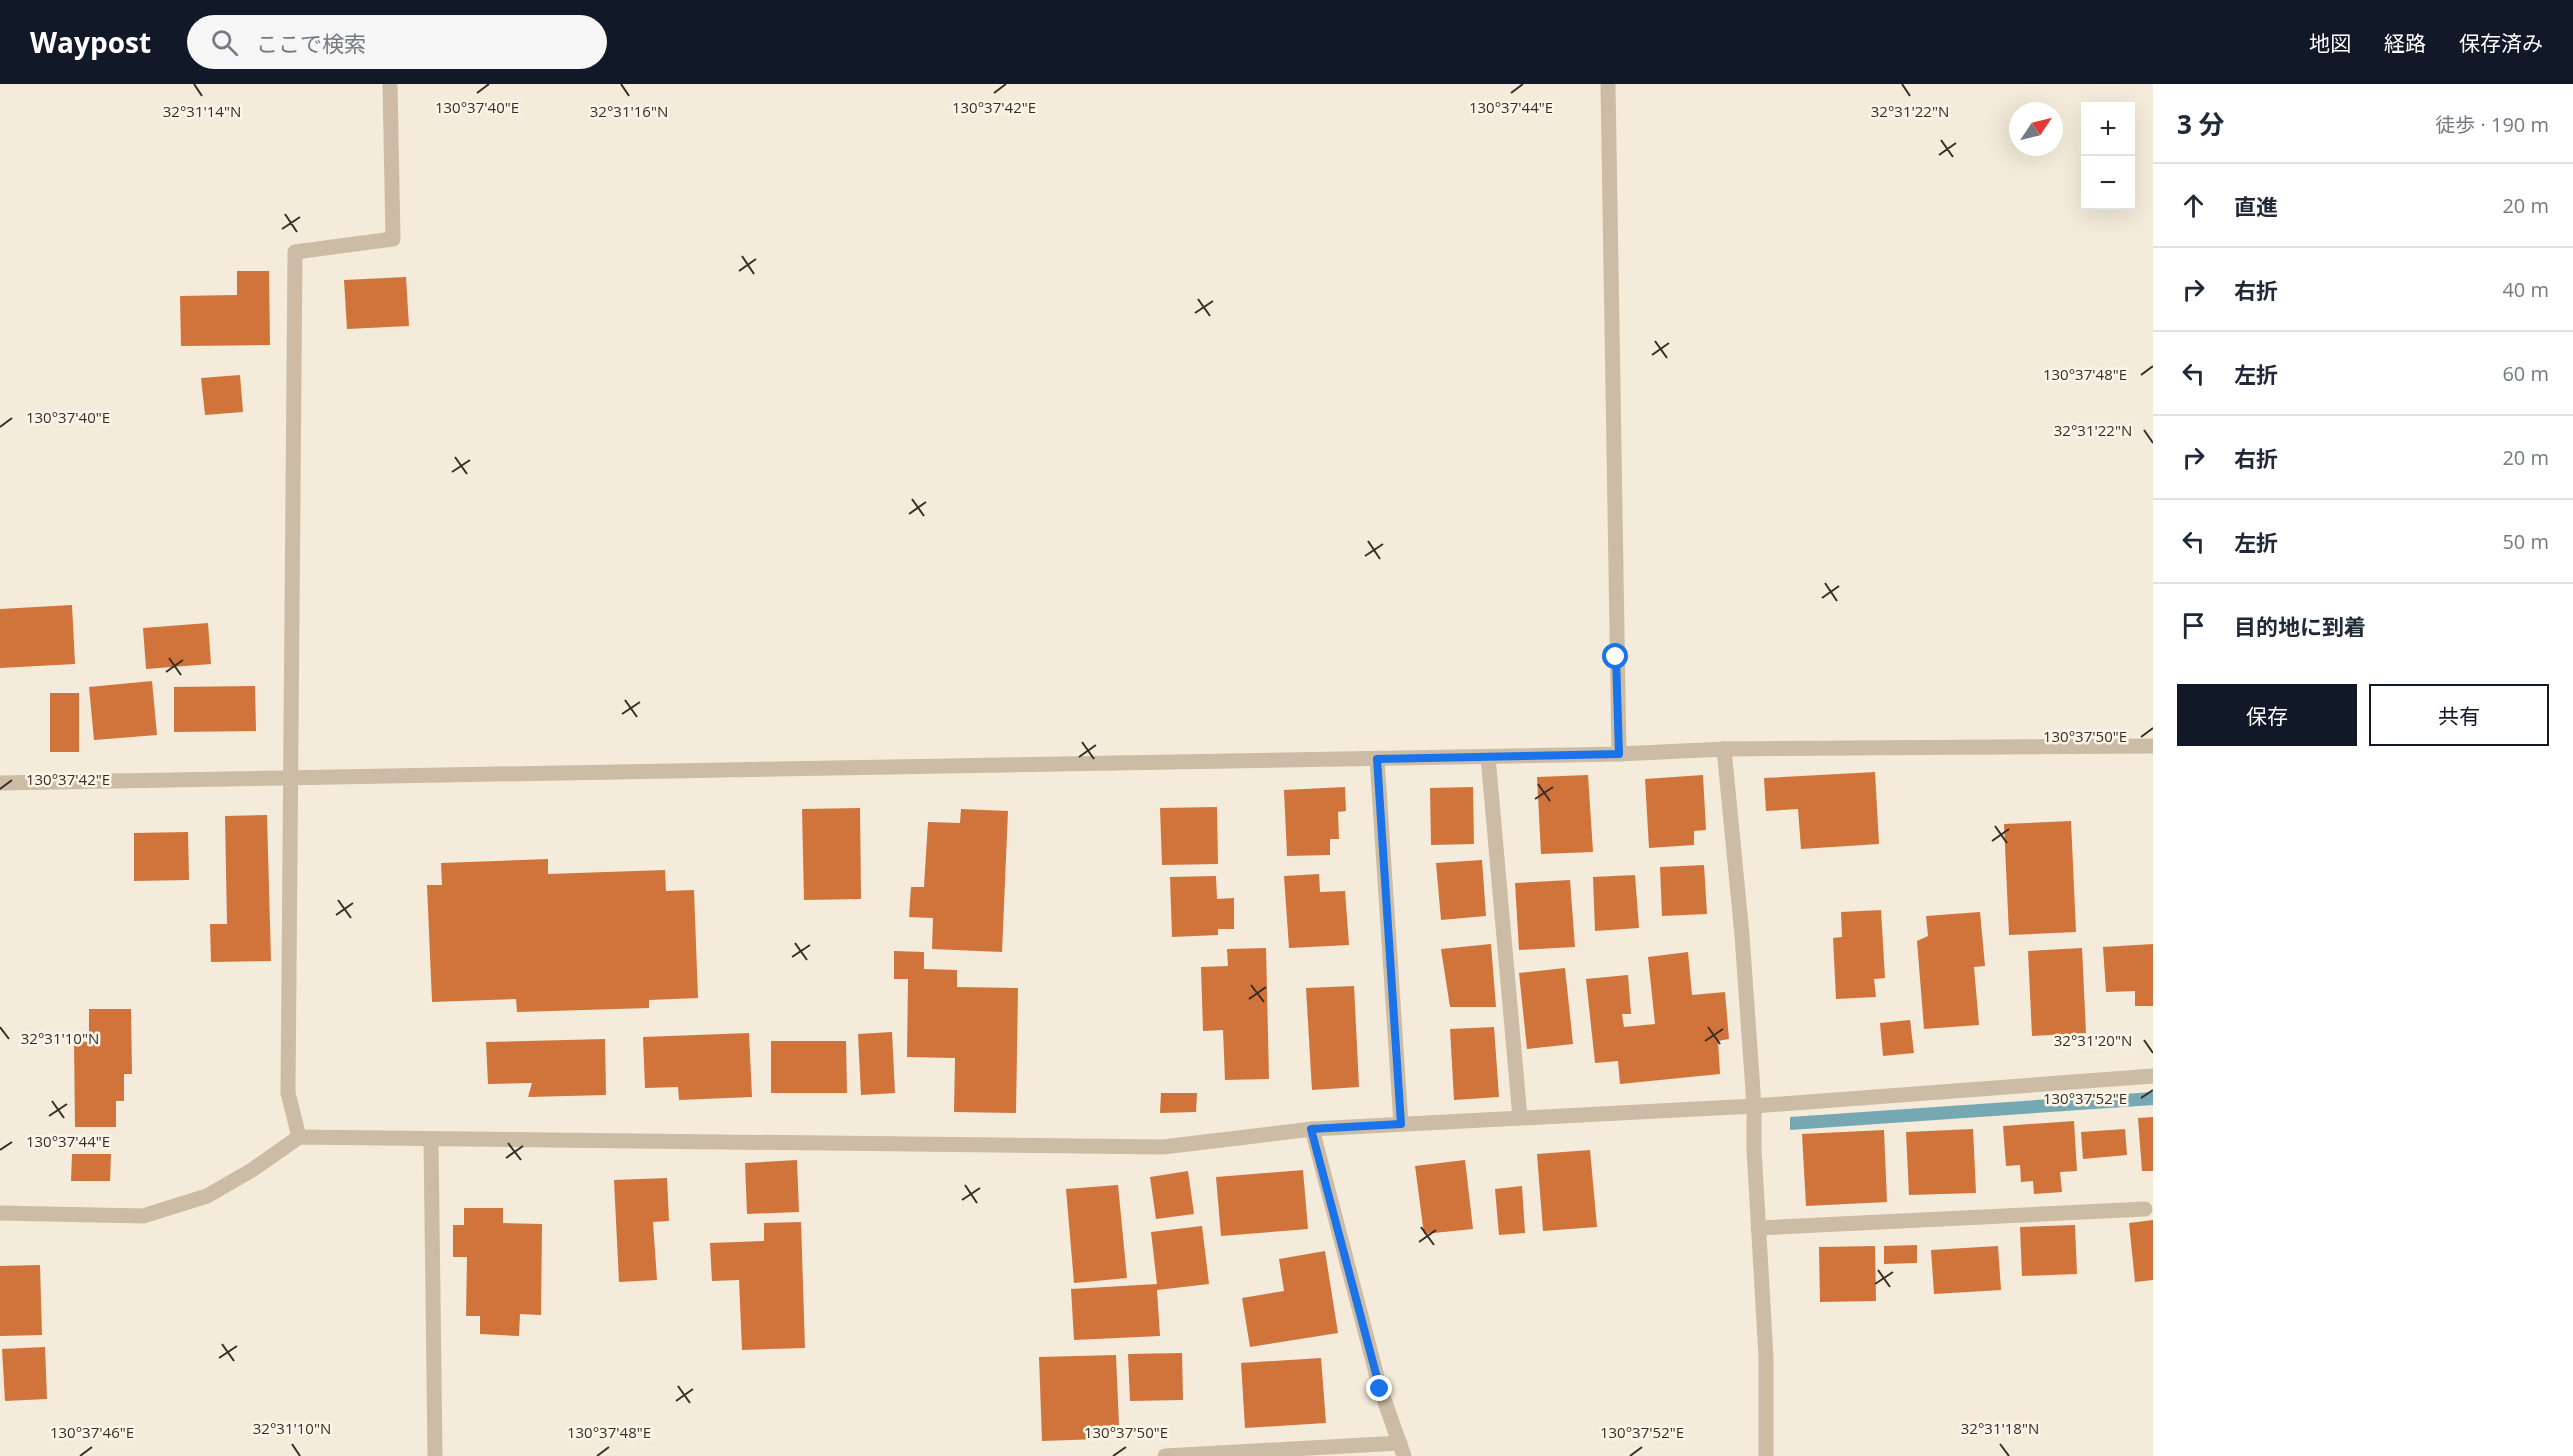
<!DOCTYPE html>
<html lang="ja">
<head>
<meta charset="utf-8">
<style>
  :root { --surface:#fff; --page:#f6f6f7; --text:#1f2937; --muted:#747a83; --line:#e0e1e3; --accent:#111827 }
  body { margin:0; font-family:"Open Sans","Noto Sans JP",sans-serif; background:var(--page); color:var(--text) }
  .controls { position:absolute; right:18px; top:18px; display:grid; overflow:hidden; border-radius:0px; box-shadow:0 6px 24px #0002 }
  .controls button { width:54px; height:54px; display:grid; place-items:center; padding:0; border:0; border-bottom:2px solid var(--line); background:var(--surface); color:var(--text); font:30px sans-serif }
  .compass { position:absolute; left:2009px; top:18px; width:54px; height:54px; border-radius:50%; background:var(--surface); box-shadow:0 6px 24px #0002; rotate:55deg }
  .stop { position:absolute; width:18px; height:18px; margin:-14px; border:4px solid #1a73e8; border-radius:50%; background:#fff }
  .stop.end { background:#1a73e8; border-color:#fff; box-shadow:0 2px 6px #0008 }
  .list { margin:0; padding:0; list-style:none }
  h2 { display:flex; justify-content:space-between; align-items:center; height:78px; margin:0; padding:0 24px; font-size:26px }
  h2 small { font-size:20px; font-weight:400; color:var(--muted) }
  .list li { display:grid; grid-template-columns:39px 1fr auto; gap:18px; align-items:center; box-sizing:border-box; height:84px; padding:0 24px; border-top:2px solid var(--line) }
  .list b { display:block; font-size:22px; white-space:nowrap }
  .list em { font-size:20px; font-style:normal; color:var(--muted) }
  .actions { display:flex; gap:12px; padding:18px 24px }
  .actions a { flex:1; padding:14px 0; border:2px solid var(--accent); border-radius:0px; text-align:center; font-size:21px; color:var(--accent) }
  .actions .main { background:var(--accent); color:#fff }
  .icon { flex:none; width:33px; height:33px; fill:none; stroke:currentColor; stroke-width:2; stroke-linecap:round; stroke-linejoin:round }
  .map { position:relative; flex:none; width:2153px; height:1372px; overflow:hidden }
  header { display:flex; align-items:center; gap:36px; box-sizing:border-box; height:84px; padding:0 30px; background:var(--accent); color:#fff }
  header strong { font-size:28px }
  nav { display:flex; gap:33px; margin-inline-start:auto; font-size:21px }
  .search { width:420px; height:54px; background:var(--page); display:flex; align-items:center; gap:15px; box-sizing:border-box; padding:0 21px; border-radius:33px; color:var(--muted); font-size:22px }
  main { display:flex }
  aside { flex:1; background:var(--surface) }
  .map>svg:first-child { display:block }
</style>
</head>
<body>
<header>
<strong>Waypost</strong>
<div class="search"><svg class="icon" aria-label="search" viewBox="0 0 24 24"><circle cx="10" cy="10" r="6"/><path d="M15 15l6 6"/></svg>ここで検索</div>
<nav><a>地図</a><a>経路</a><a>保存済み</a></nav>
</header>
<main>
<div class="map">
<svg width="2153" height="1372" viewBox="0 0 2153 1372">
  <rect width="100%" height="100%" fill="#f4ebda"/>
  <path fill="#76a8b3" d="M 2153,1008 L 2153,1021 L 1790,1046 L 1790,1033 Z"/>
  <g fill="#d0743c">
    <path d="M 237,187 L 269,187 L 270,261 L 181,262 L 180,212 L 237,211 Z"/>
    <path d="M 406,193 L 409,242 L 347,245 L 344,196 Z"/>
    <path d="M 240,291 L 243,328 L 205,331 L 201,294 Z"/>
    <path d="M 72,521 L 75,580 L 0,584 L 0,525 Z"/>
    <path d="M 208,539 L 211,580 L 146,585 L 143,544 Z"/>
    <path d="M 152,597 L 157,651 L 94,656 L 89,603 Z"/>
    <path d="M 255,602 L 256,647 L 174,648 L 174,603 Z"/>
    <rect x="50" y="609" width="29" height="59"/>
    <path d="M 1875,688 L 1879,760 L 1801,765 L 1798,725 L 1766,727 L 1764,694 Z"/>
    <path d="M 1588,691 L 1593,768 L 1541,770 L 1537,693 Z"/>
    <path d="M 1703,691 L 1706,746 L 1694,747 L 1694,761 L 1649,764 L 1645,695 Z"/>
    <path d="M 1345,703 L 1346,727 L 1338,728 L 1339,755 L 1330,755 L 1330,771 L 1287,772 L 1284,706 Z"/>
    <path d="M 1473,703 L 1474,760 L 1431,761 L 1430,704 Z"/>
    <path d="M 1217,723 L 1218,780 L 1162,781 L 1160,724 Z"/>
    <path d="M 860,724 L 861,815 L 804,816 L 802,725 Z"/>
    <path d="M 961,725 L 1008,727 L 1002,868 L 932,865 L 933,834 L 909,833 L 911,803 L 924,803 L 928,738 L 960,739 Z"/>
    <path d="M 267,731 L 271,877 L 211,878 L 210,840 L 227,840 L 225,732 Z"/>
    <path d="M 2071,737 L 2076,848 L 2009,851 L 2004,740 Z"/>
    <path d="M 188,748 L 189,796 L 134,797 L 134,749 Z"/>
    <path d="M 548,775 L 548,790 L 665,786 L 666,807 L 694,806 L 698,914 L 649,916 L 649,924 L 517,928 L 516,915 L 432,918 L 427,801 L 442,801 L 441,779 Z"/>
    <path d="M 1482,776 L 1486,832 L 1441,836 L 1436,779 Z"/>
    <path d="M 1704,781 L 1707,830 L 1662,832 L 1660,783 Z"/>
    <path d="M 1319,790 L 1320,808 L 1345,807 L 1349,861 L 1289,864 L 1284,792 Z"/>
    <path d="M 1635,791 L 1639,844 L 1595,847 L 1593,793 Z"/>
    <path d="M 1216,792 L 1217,815 L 1234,814 L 1234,845 L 1218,845 L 1218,851 L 1172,853 L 1170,793 Z"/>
    <path d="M 1570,796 L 1575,863 L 1519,866 L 1515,799 Z"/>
    <path d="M 1881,826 L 1885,894 L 1874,895 L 1876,913 L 1836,915 L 1833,854 L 1842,853 L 1841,828 Z"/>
    <path d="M 1980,828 L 1985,882 L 1974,883 L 1979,941 L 1924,945 L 1917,857 L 1928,852 L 1926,832 Z"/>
    <path d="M 1491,860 L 1496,923 L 1450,923 L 1441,865 Z"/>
    <path d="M 2153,860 L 2153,922 L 2135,922 L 2135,907 L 2106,908 L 2103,863 Z"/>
    <path d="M 1266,864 L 1269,995 L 1225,996 L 1223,946 L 1203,947 L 1201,883 L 1228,882 L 1227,865 Z"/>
    <path d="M 2082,864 L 2086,949 L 2032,952 L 2028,867 Z"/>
    <path d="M 894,867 L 924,868 L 924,885 L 957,886 L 957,903 L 1018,904 L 1016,1029 L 954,1028 L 955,974 L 907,973 L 908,895 L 894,895 Z"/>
    <path d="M 1688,868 L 1692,911 L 1725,908 L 1729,955 L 1718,957 L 1720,990 L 1620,1000 L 1618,977 L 1595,979 L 1586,895 L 1628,891 L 1631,930 L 1622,930 L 1624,943 L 1655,940 L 1648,873 Z"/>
    <path d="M 1565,884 L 1573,960 L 1527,965 L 1519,889 Z"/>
    <path d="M 1354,902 L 1359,1003 L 1312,1006 L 1306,904 Z"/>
    <path d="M 89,925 L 131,925 L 132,990 L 124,990 L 124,1017 L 116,1017 L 116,1043 L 75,1043 L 74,957 L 89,958 Z"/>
    <path d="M 1910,936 L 1914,969 L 1883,972 L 1880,939 Z"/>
    <path d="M 1494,943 L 1499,1013 L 1454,1016 L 1450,945 Z"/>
    <path d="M 892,948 L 895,1009 L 861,1011 L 858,950 Z"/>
    <path d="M 749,949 L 752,1013 L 679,1016 L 678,1003 L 645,1004 L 643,953 Z"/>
    <path d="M 605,955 L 606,1011 L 528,1013 L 532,999 L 488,1000 L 486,958 Z"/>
    <path d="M 771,957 L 846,957 L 847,1009 L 771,1009 Z"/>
    <path d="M 1161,1009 L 1197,1009 L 1196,1028 L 1160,1029 Z"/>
    <path d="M 2153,1033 L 2153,1087 L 2142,1087 L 2138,1034 Z"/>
    <path d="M 2074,1037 L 2077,1087 L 2060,1088 L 2062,1108 L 2034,1110 L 2033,1097 L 2021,1098 L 2020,1081 L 2006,1082 L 2003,1042 Z"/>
    <path d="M 1973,1045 L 1976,1109 L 1909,1111 L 1906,1048 Z"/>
    <path d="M 2125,1045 L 2127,1071 L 2083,1075 L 2081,1048 Z"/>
    <path d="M 1884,1046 L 1887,1118 L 1806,1122 L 1802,1050 Z"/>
    <path d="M 1590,1066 L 1597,1143 L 1543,1147 L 1537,1070 Z"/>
    <path d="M 72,1070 L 111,1070 L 110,1097 L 71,1097 Z"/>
    <path d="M 797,1076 L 799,1128 L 747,1130 L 745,1079 Z"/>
    <path d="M 1465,1076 L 1473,1145 L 1424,1150 L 1415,1082 Z"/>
    <path d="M 1303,1086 L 1308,1145 L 1221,1152 L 1216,1093 Z"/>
    <path d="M 1188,1087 L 1194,1130 L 1156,1135 L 1150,1093 Z"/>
    <path d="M 667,1094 L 669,1137 L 653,1138 L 657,1196 L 619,1198 L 614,1096 Z"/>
    <path d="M 1118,1101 L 1127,1194 L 1074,1199 L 1066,1105 Z"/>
    <path d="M 1522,1102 L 1525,1149 L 1499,1151 L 1495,1105 Z"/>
    <path d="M 464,1124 L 503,1124 L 503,1139 L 542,1140 L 541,1231 L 520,1230 L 519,1252 L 480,1250 L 480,1232 L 466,1232 L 467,1173 L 453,1173 L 453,1141 L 464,1141 Z"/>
    <path d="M 2153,1136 L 2153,1196 L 2135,1198 L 2129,1139 Z"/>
    <path d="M 801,1138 L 805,1264 L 742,1266 L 739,1196 L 712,1197 L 710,1159 L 764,1157 L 764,1139 Z"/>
    <path d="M 2075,1141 L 2077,1190 L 2022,1192 L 2020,1143 Z"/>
    <path d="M 1202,1142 L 1209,1200 L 1157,1206 L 1160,1252 L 1074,1256 L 1071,1205 L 1157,1200 L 1151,1148 Z"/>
    <path d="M 1917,1161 L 1917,1179 L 1884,1180 L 1884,1162 Z"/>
    <path d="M 1875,1162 L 1876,1217 L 1820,1218 L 1819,1163 Z"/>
    <path d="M 1998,1162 L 2001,1206 L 1934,1210 L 1931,1166 Z"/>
    <path d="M 1325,1167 L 1338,1249 L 1250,1263 L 1242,1214 L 1284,1207 L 1279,1175 Z"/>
    <path d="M 40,1181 L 42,1251 L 0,1252 L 0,1182 Z"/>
    <path d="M 45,1263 L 47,1315 L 5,1317 L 2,1265 Z"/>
    <path d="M 1182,1269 L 1183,1316 L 1130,1317 L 1128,1270 Z"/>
    <path d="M 1116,1271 L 1119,1341 L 1100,1342 L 1100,1355 L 1042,1357 L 1039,1273 Z"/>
    <path d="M 1321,1274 L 1326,1339 L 1245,1344 L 1241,1279 Z"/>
  </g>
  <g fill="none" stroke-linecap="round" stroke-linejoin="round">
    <g stroke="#cdbca5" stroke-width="15">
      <path d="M 1488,673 L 1520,1034"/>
      <path d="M 1377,675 L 1401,1040"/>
      <path d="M 1758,1144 L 2145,1125"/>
      <path d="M 1165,1372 L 1400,1359"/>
    </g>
    <g stroke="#cdbca5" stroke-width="15">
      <path d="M 1608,0 L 1619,670"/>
      <path d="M 1724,665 L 1742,851 L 1754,1022 L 1754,1065 L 1766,1273 L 1766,1372"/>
      <path d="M 0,699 L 1619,670 L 1724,665 L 2153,662"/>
      <path d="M 1312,1045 L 1380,1304 L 1404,1372"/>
      <path d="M 299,1053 L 288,1009 L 295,168 L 393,155 L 390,0"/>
      <path d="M 431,1055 L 435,1372"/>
      <path d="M 0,1129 L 143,1132 L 207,1112 L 252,1086 L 299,1053 L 1163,1063 L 1312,1045 L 1754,1022 L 2153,992"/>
    </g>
  </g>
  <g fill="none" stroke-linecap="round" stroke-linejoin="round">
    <path stroke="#1a73e8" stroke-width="8" d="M 1380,1305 L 1311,1045 L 1401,1040 L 1377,675 L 1619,670 L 1616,573"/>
  </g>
  <path fill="none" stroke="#382e27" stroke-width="2" d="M 194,0 L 202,12M 621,0 L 629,12M 1902,0 L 1910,12M 477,9 L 489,0M 994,9 L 1006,0M 1511,9 L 1523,0M 1941,56 L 1953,73M 1939,71 L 1956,59M 285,130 L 297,148M 282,145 L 300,133M 742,172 L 754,190M 739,187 L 756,175M 1198,215 L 1210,232M 1195,229 L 1213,217M 1655,257 L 1667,274M 1652,271 L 1669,259M 2141,291 L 2153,282M 0,343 L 12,334M 2144,346 L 2153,359M 455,373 L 467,390M 452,388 L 470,376M 912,415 L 924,432M 909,430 L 926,418M 1368,457 L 1380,475M 1365,472 L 1383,460M 1825,499 L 1837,517M 1822,514 L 1839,502M 169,574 L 181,591M 166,588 L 183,576M 625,616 L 637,633M 622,630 L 640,618M 2141,653 L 2153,644M 1082,658 L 1094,675M 1079,673 L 1096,661M 1538,700 L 1550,717M 0,705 L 12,696M 1535,715 L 1553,703M 1995,742 L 2007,759M 1992,757 L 2009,745M 338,816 L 351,834M 336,831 L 353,819M 795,859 L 807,876M 792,873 L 810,861M 1251,901 L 1264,918M 1249,915 L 1266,903M 0,943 L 9,955M 1708,943 L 1720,960M 2144,956 L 2153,969M 1705,957 L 1723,945M 2141,1014 L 2153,1006M 52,1017 L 64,1034M 49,1032 L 67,1020M 508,1059 L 521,1076M 0,1066 L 12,1058M 506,1074 L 523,1062M 965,1101 L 977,1119M 962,1116 L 980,1104M 1421,1143 L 1434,1161M 1419,1158 L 1436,1146M 1878,1186 L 1890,1203M 1875,1200 L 1893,1188M 222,1260 L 234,1277M 219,1274 L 237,1262M 678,1302 L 690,1319M 676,1317 L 693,1305M 292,1360 L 300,1372M 2000,1360 L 2009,1372M 80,1372 L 92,1363M 597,1372 L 609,1363M 1113,1372 L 1126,1363M 1630,1372 L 1642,1363"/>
  <g font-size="15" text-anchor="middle" fill="#382e27" stroke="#fbf4e7" stroke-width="5" stroke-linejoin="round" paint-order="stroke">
    <text x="477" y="29">130°37'40"E</text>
    <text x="1511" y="29">130°37'44"E</text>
    <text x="994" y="29">130°37'42"E</text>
    <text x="202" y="33">32°31'14"N</text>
    <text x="629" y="33">32°31'16"N</text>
    <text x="1910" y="33">32°31'22"N</text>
    <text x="2085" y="296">130°37'48"E</text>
    <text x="68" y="339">130°37'40"E</text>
    <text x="2093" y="352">32°31'22"N</text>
    <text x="2085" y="658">130°37'50"E</text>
    <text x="68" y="701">130°37'42"E</text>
    <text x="60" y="960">32°31'10"N</text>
    <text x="2093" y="962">32°31'20"N</text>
    <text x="2085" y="1020">130°37'52"E</text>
    <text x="68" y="1063">130°37'44"E</text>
    <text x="292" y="1350">32°31'10"N</text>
    <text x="2000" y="1350">32°31'18"N</text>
    <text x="92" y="1354">130°37'46"E</text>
    <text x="609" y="1354">130°37'48"E</text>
    <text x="1126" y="1354">130°37'50"E</text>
    <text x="1642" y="1354">130°37'52"E</text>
  </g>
</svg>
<div class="controls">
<button>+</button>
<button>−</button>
</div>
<svg class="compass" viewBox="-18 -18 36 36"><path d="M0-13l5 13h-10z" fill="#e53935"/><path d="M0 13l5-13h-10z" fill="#747a83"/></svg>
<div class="stop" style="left:1616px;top:573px"></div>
<div class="stop end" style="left:1380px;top:1305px"></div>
</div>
<aside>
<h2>3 分<small>徒歩 · 190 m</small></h2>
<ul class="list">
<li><svg class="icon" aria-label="ahead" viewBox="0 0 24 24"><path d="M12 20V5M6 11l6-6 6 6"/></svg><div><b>直進</b></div><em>20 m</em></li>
<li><svg class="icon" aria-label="right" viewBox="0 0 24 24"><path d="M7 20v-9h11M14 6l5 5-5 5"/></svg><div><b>右折</b></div><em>40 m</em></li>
<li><svg class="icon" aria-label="left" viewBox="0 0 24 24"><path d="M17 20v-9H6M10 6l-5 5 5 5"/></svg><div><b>左折</b></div><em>60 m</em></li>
<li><svg class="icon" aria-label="right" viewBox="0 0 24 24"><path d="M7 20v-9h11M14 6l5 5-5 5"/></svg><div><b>右折</b></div><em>20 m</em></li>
<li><svg class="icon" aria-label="left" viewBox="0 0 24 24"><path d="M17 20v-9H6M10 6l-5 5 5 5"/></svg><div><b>左折</b></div><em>50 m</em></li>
<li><svg class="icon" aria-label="arrive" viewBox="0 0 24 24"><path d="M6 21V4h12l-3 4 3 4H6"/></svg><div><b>目的地に到着</b></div></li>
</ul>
<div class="actions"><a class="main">保存</a><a>共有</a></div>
</aside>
</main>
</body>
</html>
